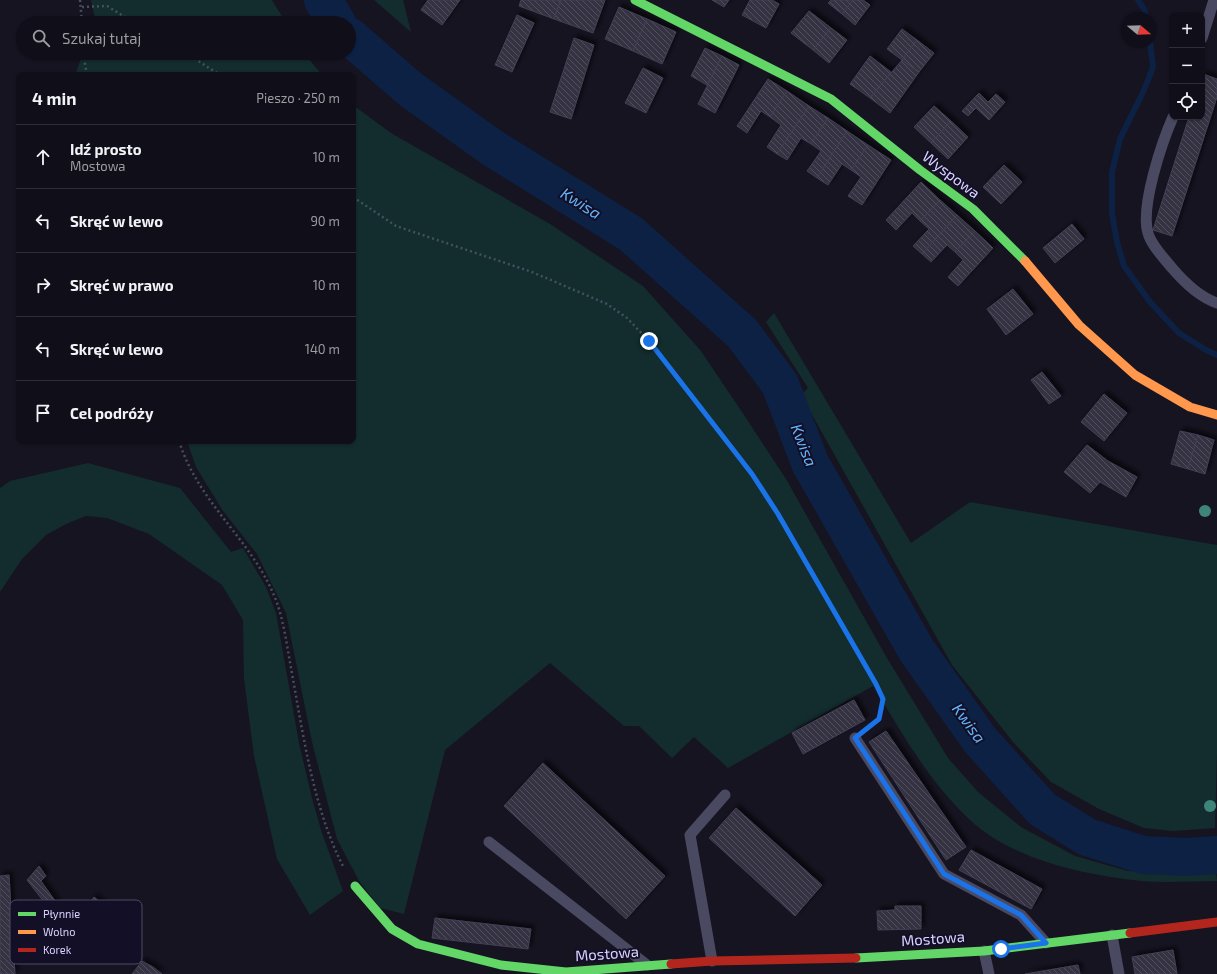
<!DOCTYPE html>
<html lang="pl">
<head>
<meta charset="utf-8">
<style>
  :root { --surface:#100f19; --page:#191822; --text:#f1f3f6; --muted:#9c9ca2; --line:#302f38 }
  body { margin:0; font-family:"Exo 2",sans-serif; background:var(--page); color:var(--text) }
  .controls { position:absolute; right:12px; top:12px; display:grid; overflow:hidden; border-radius:8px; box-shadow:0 1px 3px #0004 }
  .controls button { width:36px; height:36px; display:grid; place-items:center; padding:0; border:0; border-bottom:1px solid var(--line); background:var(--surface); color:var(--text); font:20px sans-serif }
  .compass { position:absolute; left:1121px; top:12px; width:36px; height:36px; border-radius:50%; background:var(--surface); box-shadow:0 1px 3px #0004; rotate:109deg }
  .stop { position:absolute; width:12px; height:12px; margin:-9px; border:3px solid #1a73e8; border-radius:50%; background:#fff }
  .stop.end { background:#1a73e8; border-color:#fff; box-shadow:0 1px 4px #0008 }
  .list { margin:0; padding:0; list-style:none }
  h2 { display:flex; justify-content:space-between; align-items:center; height:52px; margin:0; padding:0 16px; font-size:17px }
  h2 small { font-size:13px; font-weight:400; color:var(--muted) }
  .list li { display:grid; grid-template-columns:26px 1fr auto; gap:12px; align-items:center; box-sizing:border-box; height:64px; padding:0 16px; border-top:1px solid var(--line) }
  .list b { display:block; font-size:15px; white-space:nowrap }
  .list p { margin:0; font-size:13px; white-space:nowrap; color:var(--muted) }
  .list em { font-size:13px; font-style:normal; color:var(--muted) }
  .icon { flex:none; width:22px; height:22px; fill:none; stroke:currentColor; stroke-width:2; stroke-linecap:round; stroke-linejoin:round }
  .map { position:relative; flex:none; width:1217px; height:974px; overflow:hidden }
  .search { position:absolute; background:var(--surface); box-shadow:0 1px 3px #0004; left:16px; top:16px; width:340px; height:44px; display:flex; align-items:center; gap:10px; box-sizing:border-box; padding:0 14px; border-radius:22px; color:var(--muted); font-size:15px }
  .panel { position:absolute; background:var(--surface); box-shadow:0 1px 3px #0004; left:16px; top:72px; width:340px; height:372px; border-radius:8px }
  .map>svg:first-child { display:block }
</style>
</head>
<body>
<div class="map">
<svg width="1217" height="974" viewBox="0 0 1217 974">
  <defs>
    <pattern id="building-back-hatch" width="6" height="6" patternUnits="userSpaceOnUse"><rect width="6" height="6" fill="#343243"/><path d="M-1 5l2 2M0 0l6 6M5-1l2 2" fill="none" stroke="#514f5f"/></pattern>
    <filter id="shadow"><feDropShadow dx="3.5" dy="-3.5" stdDeviation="2" flood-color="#0009"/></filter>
  </defs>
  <rect width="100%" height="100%" fill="#161421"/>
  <g fill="#132c2d">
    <path d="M 91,0 L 272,0 L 286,23 L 94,23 L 95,19 Z"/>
    <path d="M 374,0 L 403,0 L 411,32 Z"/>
    <path d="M 83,53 L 304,53 L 322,75 L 75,75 Z"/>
    <path d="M 353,105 L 391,133 L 550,224 L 643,286 L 701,351 L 742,412 L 786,479 L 887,658 L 948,758 L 978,792 L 1021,827 L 1075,856 L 1128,871 L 1216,873 L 1217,881 C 1192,881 1166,883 1141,881 C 1084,875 1013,860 970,820 C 929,782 902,733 873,686 L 728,768 L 694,737 L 672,758 L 639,726 L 624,726 L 550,663 L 445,750 L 404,914 L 380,908 L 359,881 L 337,839 L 312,742 L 286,613 L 257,554 L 223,511 L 196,467 L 187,441 L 353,441 Z"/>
    <path d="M 774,313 L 911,543 L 970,502 L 1217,545 L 1217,754 L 1215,828 L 1173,831 L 1144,828 L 1099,809 L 1051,782 L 1013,742 L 952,665 L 801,395 L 808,388 L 766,322 Z"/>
    <path d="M 88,463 L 180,488 L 231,552 L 243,548 L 266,587 L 276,613 L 299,743 L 312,798 L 322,833 L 343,891 L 310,915 L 277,859 L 254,756 L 244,679 L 243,620 L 222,585 L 149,534 L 107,518 L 86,516 L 66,524 L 46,535 L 22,559 L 0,592 L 0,488 L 10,481 Z"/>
  </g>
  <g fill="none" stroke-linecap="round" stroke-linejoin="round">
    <g stroke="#0d2144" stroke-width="6">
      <path d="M 1138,0 L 1145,11 L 1146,18"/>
      <path d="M 1150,42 L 1153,67 L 1144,90 L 1120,139 L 1112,172 L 1112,213 L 1117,242 L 1124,266 L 1150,302 L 1179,333 L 1206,350 L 1217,355"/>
    </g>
    <g stroke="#0d2144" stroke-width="38">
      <path d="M 323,0 L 337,23"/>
      <path d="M 349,36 L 410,89 L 491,147 L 631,234 L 742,333 L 780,384 L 810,463 L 917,651 L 980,740 L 1042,809 L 1087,837 L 1143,855 L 1186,857 L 1217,855"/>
    </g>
  </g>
  <g fill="url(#building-back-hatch)" stroke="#433f54" filter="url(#shadow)">
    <path d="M 428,0 L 460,0 L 442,25 L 421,10 Z"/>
    <path d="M 521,0 L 561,0 L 554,19 L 519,6 Z"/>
    <path d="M 561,0 L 605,0 L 593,33 L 554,19 Z"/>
    <path d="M 712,0 L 729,0 L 724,7 Z"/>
    <path d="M 750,0 L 772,0 L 779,4 L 766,28 L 742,15 Z"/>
    <path d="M 831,0 L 853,0 L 842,14 L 828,3 Z"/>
    <path d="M 853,0 L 863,0 L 870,5 L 855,25 L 842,14 Z"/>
    <path d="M 619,7 L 647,19 L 633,51 L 605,39 Z"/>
    <path d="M 809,11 L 831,28 L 813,50 L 791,33 Z"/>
    <path d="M 517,15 L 534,23 L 512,72 L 495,65 Z"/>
    <path d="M 647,19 L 676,32 L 662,64 L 633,51 Z"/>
    <path d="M 831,28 L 847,40 L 829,63 L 813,50 Z"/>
    <path d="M 902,29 L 917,40 L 902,60 L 887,49 Z"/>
    <path d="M 574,38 L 594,45 L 571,119 L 550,112 Z"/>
    <path d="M 917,40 L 934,53 L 919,72 L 902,60 Z"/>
    <path d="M 705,48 L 722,56 L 707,85 L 691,76 Z"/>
    <path d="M 722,56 L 739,65 L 715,113 L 698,104 Z"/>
    <path d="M 870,56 L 891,72 L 870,98 L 850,84 Z"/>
    <path d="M 902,60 L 919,72 L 890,113 L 870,98 Z"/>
    <path d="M 643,68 L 663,78 L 646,113 L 625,103 Z"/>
    <path d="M 1203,74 L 1217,79 L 1217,97 L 1172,236 L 1153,230 L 1189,117 L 1202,117 Z"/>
    <path d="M 768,79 L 787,91 L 770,117 L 761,111 L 747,133 L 737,126 Z"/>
    <path d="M 787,91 L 809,106 L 777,154 L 767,147 L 781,125 L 770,117 Z"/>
    <path d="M 979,93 L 988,102 L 996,94 L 1005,102 L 989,120 L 976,108 L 968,116 L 962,111 Z"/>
    <path d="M 809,106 L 828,118 L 811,144 L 801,138 L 787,160 L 777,154 Z"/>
    <path d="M 934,106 L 951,121 L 931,143 L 914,127 Z"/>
    <path d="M 828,118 L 847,131 L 817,178 L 807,171 L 821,151 L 811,144 Z"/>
    <path d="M 951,121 L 968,137 L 948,159 L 931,143 Z"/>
    <path d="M 847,131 L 868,145 L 851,170 L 842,164 L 828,185 L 817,178 Z"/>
    <path d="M 868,145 L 891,160 L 862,205 L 848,196 L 861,177 L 851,170 Z"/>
    <path d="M 1004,165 L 1022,182 L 1001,204 L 983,187 Z"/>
    <path d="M 921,182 L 940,200 L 920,221 L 912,213 L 896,230 L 886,220 Z"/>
    <path d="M 940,200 L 957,215 L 922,254 L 913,246 L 929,229 L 920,221 Z"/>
    <path d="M 957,215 L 975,231 L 955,252 L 947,245 L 931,262 L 922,254 Z"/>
    <path d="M 1072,224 L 1084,239 L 1055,263 L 1043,248 Z"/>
    <path d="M 975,231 L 993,248 L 958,286 L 948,277 L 963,260 L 955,252 Z"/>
    <path d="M 1013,289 L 1033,314 L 1006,335 L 987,309 Z"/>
    <path d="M 1042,372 L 1061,396 L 1049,404 L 1031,380 Z"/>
    <path d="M 1104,394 L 1127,413 L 1104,441 L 1081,422 Z"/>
    <path d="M 1180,431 L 1198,435 L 1188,469 L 1171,464 Z"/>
    <path d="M 1198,435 L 1214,440 L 1205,474 L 1188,469 Z"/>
    <path d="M 1087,445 L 1108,461 L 1137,477 L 1126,497 L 1100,482 L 1090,493 L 1064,472 Z"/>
    <path d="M 854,700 L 865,720 L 803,754 L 792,733 Z"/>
    <path d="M 886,731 L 966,847 L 946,860 L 869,742 Z"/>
    <path d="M 543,763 L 665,876 L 626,919 L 504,806 Z"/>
    <path d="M 736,808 L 822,885 L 795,916 L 709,838 Z"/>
    <path d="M 971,850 L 1042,889 L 1031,909 L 959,870 Z"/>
    <path d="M 39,866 L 46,876 L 41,881 L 58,905 L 51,911 L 27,880 Z"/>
    <path d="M 9,875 L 15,974 L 0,974 L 0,876 Z"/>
    <path d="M 94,897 L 126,924 L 102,951 L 71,924 Z"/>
    <path d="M 895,906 L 921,906 L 921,929 L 878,930 L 877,911 L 895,910 Z"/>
    <path d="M 435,918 L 531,929 L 528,949 L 432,938 Z"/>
    <path d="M 1173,950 L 1177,974 L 1135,974 L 1132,957 Z"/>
    <path d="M 142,961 L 153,967 L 162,974 L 132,974 Z"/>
    <path d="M 1078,965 L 1080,974 L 1025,974 Z"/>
  </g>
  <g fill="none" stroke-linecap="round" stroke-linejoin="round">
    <g stroke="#44505f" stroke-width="2.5" stroke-dasharray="2 3" stroke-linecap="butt">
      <path d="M 80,0 L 82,23"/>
      <path d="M 82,7 L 107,6 L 135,23"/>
      <path d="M 83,53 L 87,75"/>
      <path d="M 186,53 L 220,75"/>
      <path d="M 353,197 L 396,226 L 532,272 L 607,304 L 627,318 L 649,341 L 751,474 L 778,514 L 876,684 C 886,705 886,713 867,728"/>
      <path d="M 179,441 C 199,505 255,542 277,603 C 284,623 287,646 291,668 C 303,733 313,809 344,868"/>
    </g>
    <g stroke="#4a4962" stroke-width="11">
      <path d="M 1202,38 L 1214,0"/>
      <path d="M 1173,117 C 1162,142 1140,207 1148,233 C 1151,245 1164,258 1172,268 C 1184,282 1199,297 1217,303"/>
      <path d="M 855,738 L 944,874 L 1021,915 L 1046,943"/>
      <path d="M 489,842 L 647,965"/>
      <path d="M 1112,935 L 1119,974"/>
      <path d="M 984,951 L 989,974"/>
      <path d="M 712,961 L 690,835 L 725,795"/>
    </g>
    <g stroke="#63d668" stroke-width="9">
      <path d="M 635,0 L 831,99 L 920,170 L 973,209 L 1025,261"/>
      <path d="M 355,886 L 392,929 L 418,944 L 501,965 L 566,972 L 671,964"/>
      <path d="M 856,958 L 984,951 L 1130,933"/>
    </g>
    <path stroke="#ff974d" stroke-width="9" d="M 1025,261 L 1079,325 L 1135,375 L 1190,407 L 1217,415"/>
    <g stroke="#b3261e" stroke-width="9">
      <path d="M 1130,933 L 1217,922"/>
      <path d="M 671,964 L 712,961 L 856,958"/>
    </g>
  </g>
  <g fill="#3e8478">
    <circle cx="1205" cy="511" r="6"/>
    <circle cx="1210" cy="806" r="6"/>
  </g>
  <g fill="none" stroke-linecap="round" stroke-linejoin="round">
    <path stroke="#1a73e8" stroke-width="5" d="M 649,341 L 752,474 L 778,514 L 876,684 L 883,699 L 879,719 L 855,738 L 944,874 L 1021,915 L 1046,943 L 1001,949"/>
  </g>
  <g text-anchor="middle" stroke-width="4" stroke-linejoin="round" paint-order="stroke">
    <g font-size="15" fill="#d9d4ff" stroke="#130f26">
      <text transform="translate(951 175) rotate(37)" y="5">Wyspowa</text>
      <text transform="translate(933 939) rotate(-4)" y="5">Mostowa</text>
      <text transform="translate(607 954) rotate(-4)" y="5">Mostowa</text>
    </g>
    <g font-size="16" font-style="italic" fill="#62b6ff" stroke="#130f26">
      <text transform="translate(581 203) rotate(32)" y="6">Kwisa</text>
      <text transform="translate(804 445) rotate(68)" y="6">Kwisa</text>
      <text transform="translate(969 723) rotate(54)" y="6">Kwisa</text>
    </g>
  </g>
  <rect x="10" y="900" width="132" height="64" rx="6" fill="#130f26" stroke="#4e4a67" stroke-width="1"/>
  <rect x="18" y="912" width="18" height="4" fill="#63d668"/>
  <rect x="18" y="930" width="18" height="4" fill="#ff974d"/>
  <rect x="18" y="948" width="18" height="4" fill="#b3261e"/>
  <g font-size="11" fill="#d9d4ff">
    <text x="43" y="918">Płynnie</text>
    <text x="43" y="936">Wolno</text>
    <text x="43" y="954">Korek</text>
  </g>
</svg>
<div class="controls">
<button>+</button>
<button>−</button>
<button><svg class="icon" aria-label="locate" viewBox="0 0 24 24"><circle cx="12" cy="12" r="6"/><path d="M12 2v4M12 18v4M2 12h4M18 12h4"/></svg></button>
</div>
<svg class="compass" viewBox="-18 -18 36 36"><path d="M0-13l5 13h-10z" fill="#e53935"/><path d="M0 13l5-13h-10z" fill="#9c9ca2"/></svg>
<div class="stop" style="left:1001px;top:949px"></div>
<div class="stop end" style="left:649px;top:341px"></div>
<div class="search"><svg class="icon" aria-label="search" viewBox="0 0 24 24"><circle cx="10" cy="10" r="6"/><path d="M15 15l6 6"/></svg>Szukaj tutaj</div>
<section class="panel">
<h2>4 min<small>Pieszo · 250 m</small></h2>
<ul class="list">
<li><svg class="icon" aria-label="ahead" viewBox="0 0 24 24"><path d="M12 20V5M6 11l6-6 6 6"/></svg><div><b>Idź prosto</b><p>Mostowa</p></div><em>10 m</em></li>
<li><svg class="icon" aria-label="left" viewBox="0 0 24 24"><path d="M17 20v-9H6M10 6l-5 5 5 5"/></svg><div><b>Skręć w lewo</b></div><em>90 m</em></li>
<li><svg class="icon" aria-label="right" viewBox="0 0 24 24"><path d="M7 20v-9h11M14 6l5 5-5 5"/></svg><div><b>Skręć w prawo</b></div><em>10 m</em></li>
<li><svg class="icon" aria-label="left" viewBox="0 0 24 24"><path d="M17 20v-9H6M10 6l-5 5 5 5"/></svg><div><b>Skręć w lewo</b></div><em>140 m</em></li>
<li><svg class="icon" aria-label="arrive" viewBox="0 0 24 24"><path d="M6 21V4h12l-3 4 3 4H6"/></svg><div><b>Cel podróży</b></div></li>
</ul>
</section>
</div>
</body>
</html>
